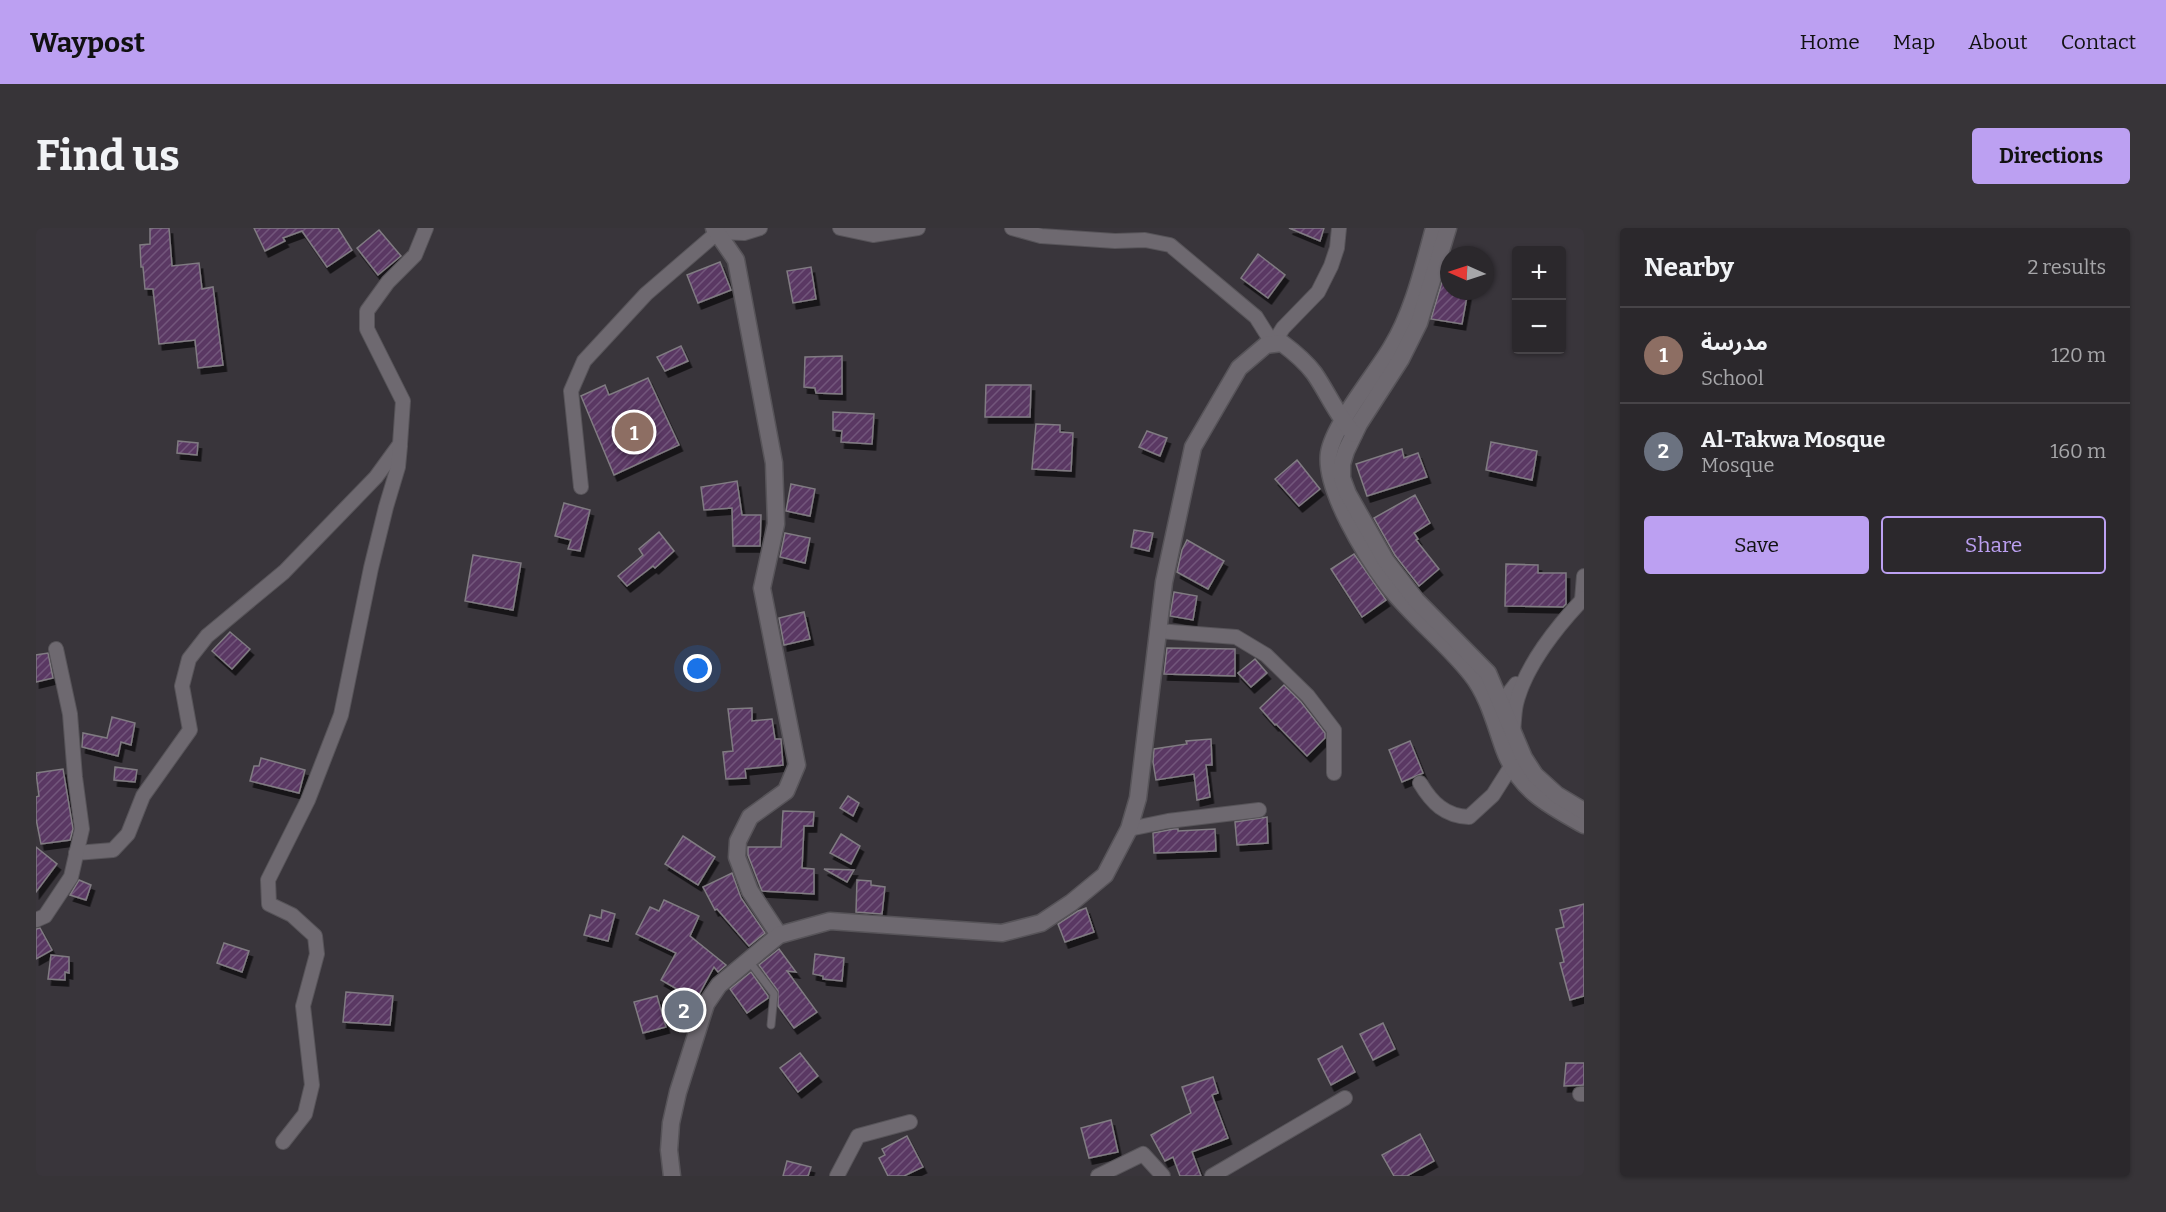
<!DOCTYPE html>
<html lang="en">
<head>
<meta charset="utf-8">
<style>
  :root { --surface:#2b282c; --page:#373438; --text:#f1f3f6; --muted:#a6a6a9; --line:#474448; --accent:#bca0f2 }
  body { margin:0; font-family:Bitter,"Noto Sans Arabic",serif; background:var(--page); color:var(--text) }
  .controls { position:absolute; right:18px; top:18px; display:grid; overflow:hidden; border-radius:6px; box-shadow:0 2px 4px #0004 }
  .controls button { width:54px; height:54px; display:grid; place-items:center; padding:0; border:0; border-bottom:2px solid var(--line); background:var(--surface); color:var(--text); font:30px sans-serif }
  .compass { position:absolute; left:1404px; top:18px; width:54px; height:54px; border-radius:50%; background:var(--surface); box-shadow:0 2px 4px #0004; rotate:273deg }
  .you { position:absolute; left:662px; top:441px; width:21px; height:21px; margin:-15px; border:4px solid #fff; border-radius:50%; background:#1a73e8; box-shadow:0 0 0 9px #1a73e833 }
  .badge { display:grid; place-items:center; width:39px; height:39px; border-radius:50%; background:var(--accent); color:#fff; font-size:20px; font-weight:700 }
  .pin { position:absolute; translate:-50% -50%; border:3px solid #fff; box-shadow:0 2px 6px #0006 }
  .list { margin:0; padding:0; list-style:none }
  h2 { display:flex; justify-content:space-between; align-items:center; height:78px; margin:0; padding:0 24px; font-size:26px }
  h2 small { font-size:20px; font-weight:400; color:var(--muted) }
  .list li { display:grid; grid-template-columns:39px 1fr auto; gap:18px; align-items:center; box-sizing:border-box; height:96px; padding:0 24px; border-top:2px solid var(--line) }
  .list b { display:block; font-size:22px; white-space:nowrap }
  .list p { margin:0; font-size:20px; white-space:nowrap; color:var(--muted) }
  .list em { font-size:20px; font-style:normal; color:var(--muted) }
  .actions { display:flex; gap:12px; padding:18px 24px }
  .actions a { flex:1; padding:14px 0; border:2px solid var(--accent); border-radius:6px; text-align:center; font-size:21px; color:var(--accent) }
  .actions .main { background:var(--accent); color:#111 }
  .map { position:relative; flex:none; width:1548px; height:948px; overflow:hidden; border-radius:6px }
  header { display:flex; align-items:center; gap:36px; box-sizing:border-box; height:84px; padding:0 30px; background:var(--accent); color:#111 }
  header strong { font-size:28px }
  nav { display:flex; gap:33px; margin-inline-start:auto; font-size:21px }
  .intro { display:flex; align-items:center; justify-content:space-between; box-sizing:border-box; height:144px; padding:0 36px }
  h1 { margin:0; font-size:42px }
  .button { padding:15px 27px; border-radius:6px; background:var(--accent); color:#111; font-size:21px; font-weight:700 }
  main { display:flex; gap:36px; padding:0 36px }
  aside { flex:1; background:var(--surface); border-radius:6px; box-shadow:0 2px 4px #0004 }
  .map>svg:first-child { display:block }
</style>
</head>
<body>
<header>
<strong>Waypost</strong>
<nav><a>Home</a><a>Map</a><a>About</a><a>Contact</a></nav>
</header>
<div class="intro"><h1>Find us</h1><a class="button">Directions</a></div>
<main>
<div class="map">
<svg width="1548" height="948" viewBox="0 0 1548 948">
  <defs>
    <pattern id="building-hatch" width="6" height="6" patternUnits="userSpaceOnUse" patternTransform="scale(1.5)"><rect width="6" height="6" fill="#5a3964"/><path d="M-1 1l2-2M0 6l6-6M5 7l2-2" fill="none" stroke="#72567b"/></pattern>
    <filter id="shadow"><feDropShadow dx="3.5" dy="6" stdDeviation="0" flood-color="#0009"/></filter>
  </defs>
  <rect width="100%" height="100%" fill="#39353b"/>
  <g fill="url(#building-hatch)" stroke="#807b82" stroke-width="1.5" filter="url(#shadow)">
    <path d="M 114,0 L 133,0 L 136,38 L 163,35 L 166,61 L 177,59 L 187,137 L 162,140 L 159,112 L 123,116 L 117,61 L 109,61 L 107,39 L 105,39 L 104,17 L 114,16 Z"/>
    <path d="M 218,0 L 302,0 L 316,22 L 291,39 L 266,3 L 247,10 L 249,13 L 229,23 Z"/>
    <path d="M 1253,0 L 1288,0 L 1284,13 Z"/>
    <path d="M 343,2 L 365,28 L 342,47 L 321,20 Z"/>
    <path d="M 1222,26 L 1249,47 L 1232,70 L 1205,50 Z"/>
    <path d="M 684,34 L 695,62 L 662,75 L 651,47 Z"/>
    <path d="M 775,39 L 780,71 L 757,75 L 751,43 Z"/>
    <path d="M 1409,44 L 1413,45 L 1413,63 L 1432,63 L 1426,96 L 1395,91 Z"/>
    <path d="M 645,118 L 652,133 L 629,143 L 621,129 Z"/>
    <path d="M 806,128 L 806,166 L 780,165 L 779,160 L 768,159 L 769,129 Z"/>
    <path d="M 612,150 L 643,217 L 578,247 L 545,168 L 569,157 L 573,167 Z"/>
    <path d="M 950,157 L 995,157 L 994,189 L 949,189 Z"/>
    <path d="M 797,184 L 838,186 L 836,216 L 805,214 L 806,203 L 797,202 Z"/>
    <path d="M 1000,196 L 1024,197 L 1024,204 L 1037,205 L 1035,243 L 996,241 Z"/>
    <path d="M 1111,203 L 1131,210 L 1124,228 L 1103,219 Z"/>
    <path d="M 142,213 L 162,215 L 161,227 L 141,225 Z"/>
    <path d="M 1455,214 L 1501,223 L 1496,252 L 1450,242 Z"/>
    <path d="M 1366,221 L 1368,230 L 1382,225 L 1391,249 L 1331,268 L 1320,236 Z"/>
    <path d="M 1261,232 L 1284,261 L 1263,278 L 1239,251 Z"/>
    <path d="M 701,253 L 706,287 L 725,287 L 724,318 L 697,318 L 696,280 L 668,282 L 665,259 Z"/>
    <path d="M 755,256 L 779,261 L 774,288 L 750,283 Z"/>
    <path d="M 1379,267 L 1394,295 L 1378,305 L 1382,311 L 1380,312 L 1403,341 L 1383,358 L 1359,327 L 1338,290 Z"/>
    <path d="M 528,275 L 554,282 L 544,323 L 532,321 L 535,312 L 519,308 Z"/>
    <path d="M 1098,302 L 1117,305 L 1113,323 L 1095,319 Z"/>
    <path d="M 623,304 L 638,323 L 619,340 L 617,338 L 591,358 L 582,348 L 607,327 L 603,321 Z"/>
    <path d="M 749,305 L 774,310 L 769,335 L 744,329 Z"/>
    <path d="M 1151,312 L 1188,333 L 1172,361 L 1141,344 L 1146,322 Z"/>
    <path d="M 1318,326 L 1350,372 L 1326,389 L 1295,341 Z"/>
    <path d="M 437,327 L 485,335 L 477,382 L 429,373 Z"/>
    <path d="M 1470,336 L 1502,337 L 1502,345 L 1530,345 L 1530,376 L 1527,379 L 1469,378 Z"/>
    <path d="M 1138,364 L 1161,368 L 1157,392 L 1134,388 Z"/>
    <path d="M 768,384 L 774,411 L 748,417 L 743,390 Z"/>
    <path d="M 194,404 L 214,421 L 196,441 L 176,423 Z"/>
    <path d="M 1131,420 L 1199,421 L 1199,448 L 1128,446 Z"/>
    <path d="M 12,425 L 17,450 L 0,454 L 0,427 Z"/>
    <path d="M 1219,431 L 1231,445 L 1215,459 L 1202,445 Z"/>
    <path d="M 1248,457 L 1265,474 L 1289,505 L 1289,510 L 1271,528 L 1240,496 L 1239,497 L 1224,480 Z"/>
    <path d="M 716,480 L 716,493 L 736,491 L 739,511 L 745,511 L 747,537 L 709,541 L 710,550 L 690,551 L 687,524 L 697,523 L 692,481 Z"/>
    <path d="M 76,489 L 99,495 L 95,517 L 85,514 L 82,528 L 46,519 L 47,505 L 71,510 Z"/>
    <path d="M 1175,511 L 1176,537 L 1170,537 L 1174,569 L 1161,572 L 1158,546 L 1120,552 L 1117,534 L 1118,521 L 1151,516 L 1150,513 Z"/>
    <path d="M 1374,513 L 1387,545 L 1366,554 L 1353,522 Z"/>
    <path d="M 225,530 L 269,542 L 263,565 L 214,553 L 218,538 L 223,538 Z"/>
    <path d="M 79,539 L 101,542 L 99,554 L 78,552 Z"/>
    <path d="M 27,541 L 37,601 L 34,612 L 5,616 L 0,591 L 0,569 L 3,568 L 0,545 Z"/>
    <path d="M 812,568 L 823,575 L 817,588 L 804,580 Z"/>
    <path d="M 747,583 L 778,584 L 777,598 L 768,598 L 766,640 L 778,641 L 778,666 L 726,663 L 712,627 L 712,619 L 745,619 Z"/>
    <path d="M 1231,589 L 1232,615 L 1201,617 L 1199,594 Z"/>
    <path d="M 1138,601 L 1142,601 L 1142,603 L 1179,601 L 1180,623 L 1118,625 L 1117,605 Z"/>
    <path d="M 805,606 L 824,618 L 815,636 L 794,625 Z"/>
    <path d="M 647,608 L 679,629 L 662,657 L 629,636 Z"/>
    <path d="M 0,619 L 21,636 L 0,664 Z"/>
    <path d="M 788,641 L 818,642 L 811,654 Z"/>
    <path d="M 696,645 L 705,670 L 729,705 L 713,718 L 681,681 L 679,682 L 667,659 Z"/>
    <path d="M 43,652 L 55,657 L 50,672 L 34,667 Z"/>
    <path d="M 821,652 L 835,653 L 835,657 L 849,659 L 846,686 L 820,684 Z"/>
    <path d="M 628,672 L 663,688 L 654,708 L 690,737 L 682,744 L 678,739 L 660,772 L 625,752 L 640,725 L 600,706 L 614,679 L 623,683 Z"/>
    <path d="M 1548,676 L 1548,768 L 1534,772 L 1524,735 L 1528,734 L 1520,701 L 1528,699 L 1524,682 Z"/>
    <path d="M 1050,680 L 1058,704 L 1029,714 L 1022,696 L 1042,683 Z"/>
    <path d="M 566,682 L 579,686 L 572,713 L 548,707 L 554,687 L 565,690 Z"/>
    <path d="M 4,700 L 16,722 L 0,731 L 0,701 Z"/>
    <path d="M 188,715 L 213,723 L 206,744 L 181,735 Z"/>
    <path d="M 743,721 L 760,744 L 751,743 L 781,784 L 758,800 L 742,778 L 742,763 L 723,737 Z"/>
    <path d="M 779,726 L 808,730 L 806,753 L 787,751 L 787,748 L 777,746 Z"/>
    <path d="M 15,727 L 33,729 L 33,745 L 29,744 L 29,752 L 12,751 Z"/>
    <path d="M 715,744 L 732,768 L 732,770 L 711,785 L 694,761 Z"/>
    <path d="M 310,764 L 357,768 L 354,797 L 307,794 Z"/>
    <path d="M 621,768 L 630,799 L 607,805 L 598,774 Z"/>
    <path d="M 1347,795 L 1359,821 L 1337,832 L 1324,806 Z"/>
    <path d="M 1306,818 L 1319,844 L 1295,857 L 1282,831 Z"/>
    <path d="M 764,825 L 782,848 L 762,864 L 744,840 Z"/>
    <path d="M 1530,835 L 1548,835 L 1548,857 L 1528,858 Z"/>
    <path d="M 1177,849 L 1182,865 L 1176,867 L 1192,910 L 1156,924 L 1165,948 L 1144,948 L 1137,929 L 1129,933 L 1115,907 L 1155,885 L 1146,859 Z"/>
    <path d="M 1075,892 L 1082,924 L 1053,930 L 1045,900 Z"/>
    <path d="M 1384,906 L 1398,933 L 1371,948 L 1358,948 L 1346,927 Z"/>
    <path d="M 871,908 L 887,939 L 868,948 L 852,948 L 843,930 L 849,927 L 846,921 Z"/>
    <path d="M 751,933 L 775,939 L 772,948 L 747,948 Z"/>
  </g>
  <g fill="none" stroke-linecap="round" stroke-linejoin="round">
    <g stroke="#575459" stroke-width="9">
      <path id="service" d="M 713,733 L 738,766 L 735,797"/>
    </g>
    <g stroke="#575459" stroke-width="16">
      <g id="minor">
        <path d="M 804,0 L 837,7 L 882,0"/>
        <path d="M 976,0 L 1005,8 L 1079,13 L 1109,12 L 1134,17 L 1220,89 L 1237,116 L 1247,100 L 1282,64 L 1295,38 L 1301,20 L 1303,0"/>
        <path d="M 545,259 L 535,163 L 548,133 L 610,66 L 682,4 L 708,5 L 724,0"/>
        <path d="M 1546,372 L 1548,348"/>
        <path d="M 1122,403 L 1200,409 L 1230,427 L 1272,468 L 1298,502 L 1298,545"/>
        <path d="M 1462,484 L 1466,474 L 1480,456"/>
        <path d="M 1477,504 C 1478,495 1478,485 1480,476 C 1489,438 1522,397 1548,370"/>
        <path d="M 1384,555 C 1396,575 1409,588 1433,589 L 1457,567 L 1476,537"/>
        <path d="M 1093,601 L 1132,593 L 1223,582"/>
        <path d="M 40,625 L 77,622 L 92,606 L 107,568 L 154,502 L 146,458 L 153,431 L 171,408 L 248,344 L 340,249 L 364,216 L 367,173 L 331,101 L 331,83 L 352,54 L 379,27 L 390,0"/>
        <path d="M 0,692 L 9,688 L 35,649 L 46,601 L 39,549 L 34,486 L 20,421"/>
        <path d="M 1544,866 L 1548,866"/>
        <path d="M 247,914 L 269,886 L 276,857 L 267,778 L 281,726 L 279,708 L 256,687 L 233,676 L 232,652 L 272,572 L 305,487 L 335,340 L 350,279 L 362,239 L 364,218"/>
        <path d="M 801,948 L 822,908 L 874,894"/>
        <path d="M 1062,948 L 1107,926 L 1127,948"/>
        <path d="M 1176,948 L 1309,870"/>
      </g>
    </g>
    <g stroke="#575459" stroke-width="19">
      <g id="tertiary">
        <path d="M 678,0 L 700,32 L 738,235 L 740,296 L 726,360 L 761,537 L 750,563 L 714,589 L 702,613 L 701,629 L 714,663 L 743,707"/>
        <path d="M 1398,0 C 1387,40 1377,84 1355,120 C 1339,147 1298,196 1293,225 C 1288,261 1330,328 1351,356 C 1376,389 1410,414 1435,446 C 1452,467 1459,496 1468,521 C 1483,562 1512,577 1548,597"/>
        <path d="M 1412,0 L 1383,95 L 1365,131 L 1323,196 L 1310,223 L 1306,236 L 1306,250 L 1312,266 L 1350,333 L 1380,372 L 1452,445 L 1488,530 L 1499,547 L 1521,567 L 1548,583"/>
        <path d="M 636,948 L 633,922 L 635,895 L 642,864 L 670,776 L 683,757 L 743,707 L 794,693 L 966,705 L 1005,695 L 1035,675 L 1069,647 L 1093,601 L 1102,570 L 1128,354 L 1157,219 L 1203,140 L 1230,117 L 1246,115 C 1258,124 1269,133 1278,145 C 1292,165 1301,188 1318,206"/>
      </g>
    </g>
    <use href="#service" stroke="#6e6970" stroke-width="7"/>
    <use href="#minor" stroke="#6e6970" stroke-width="14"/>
    <use href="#tertiary" stroke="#6e6970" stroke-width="16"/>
  </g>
</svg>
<div class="controls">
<button>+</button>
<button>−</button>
</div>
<svg class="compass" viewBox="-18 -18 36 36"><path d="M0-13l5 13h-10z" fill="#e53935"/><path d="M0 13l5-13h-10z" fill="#a6a6a9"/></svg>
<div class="you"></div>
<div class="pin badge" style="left:598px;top:204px;background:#8d6e63">1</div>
<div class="pin badge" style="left:648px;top:782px;background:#6b7280">2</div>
</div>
<aside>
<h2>Nearby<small>2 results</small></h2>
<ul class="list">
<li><span class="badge" style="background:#8d6e63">1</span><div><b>مدرسة</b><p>School</p></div><em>120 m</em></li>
<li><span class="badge" style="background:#6b7280">2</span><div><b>Al-Takwa Mosque</b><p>Mosque</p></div><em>160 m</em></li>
</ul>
<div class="actions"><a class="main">Save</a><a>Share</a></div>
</aside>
</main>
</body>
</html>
